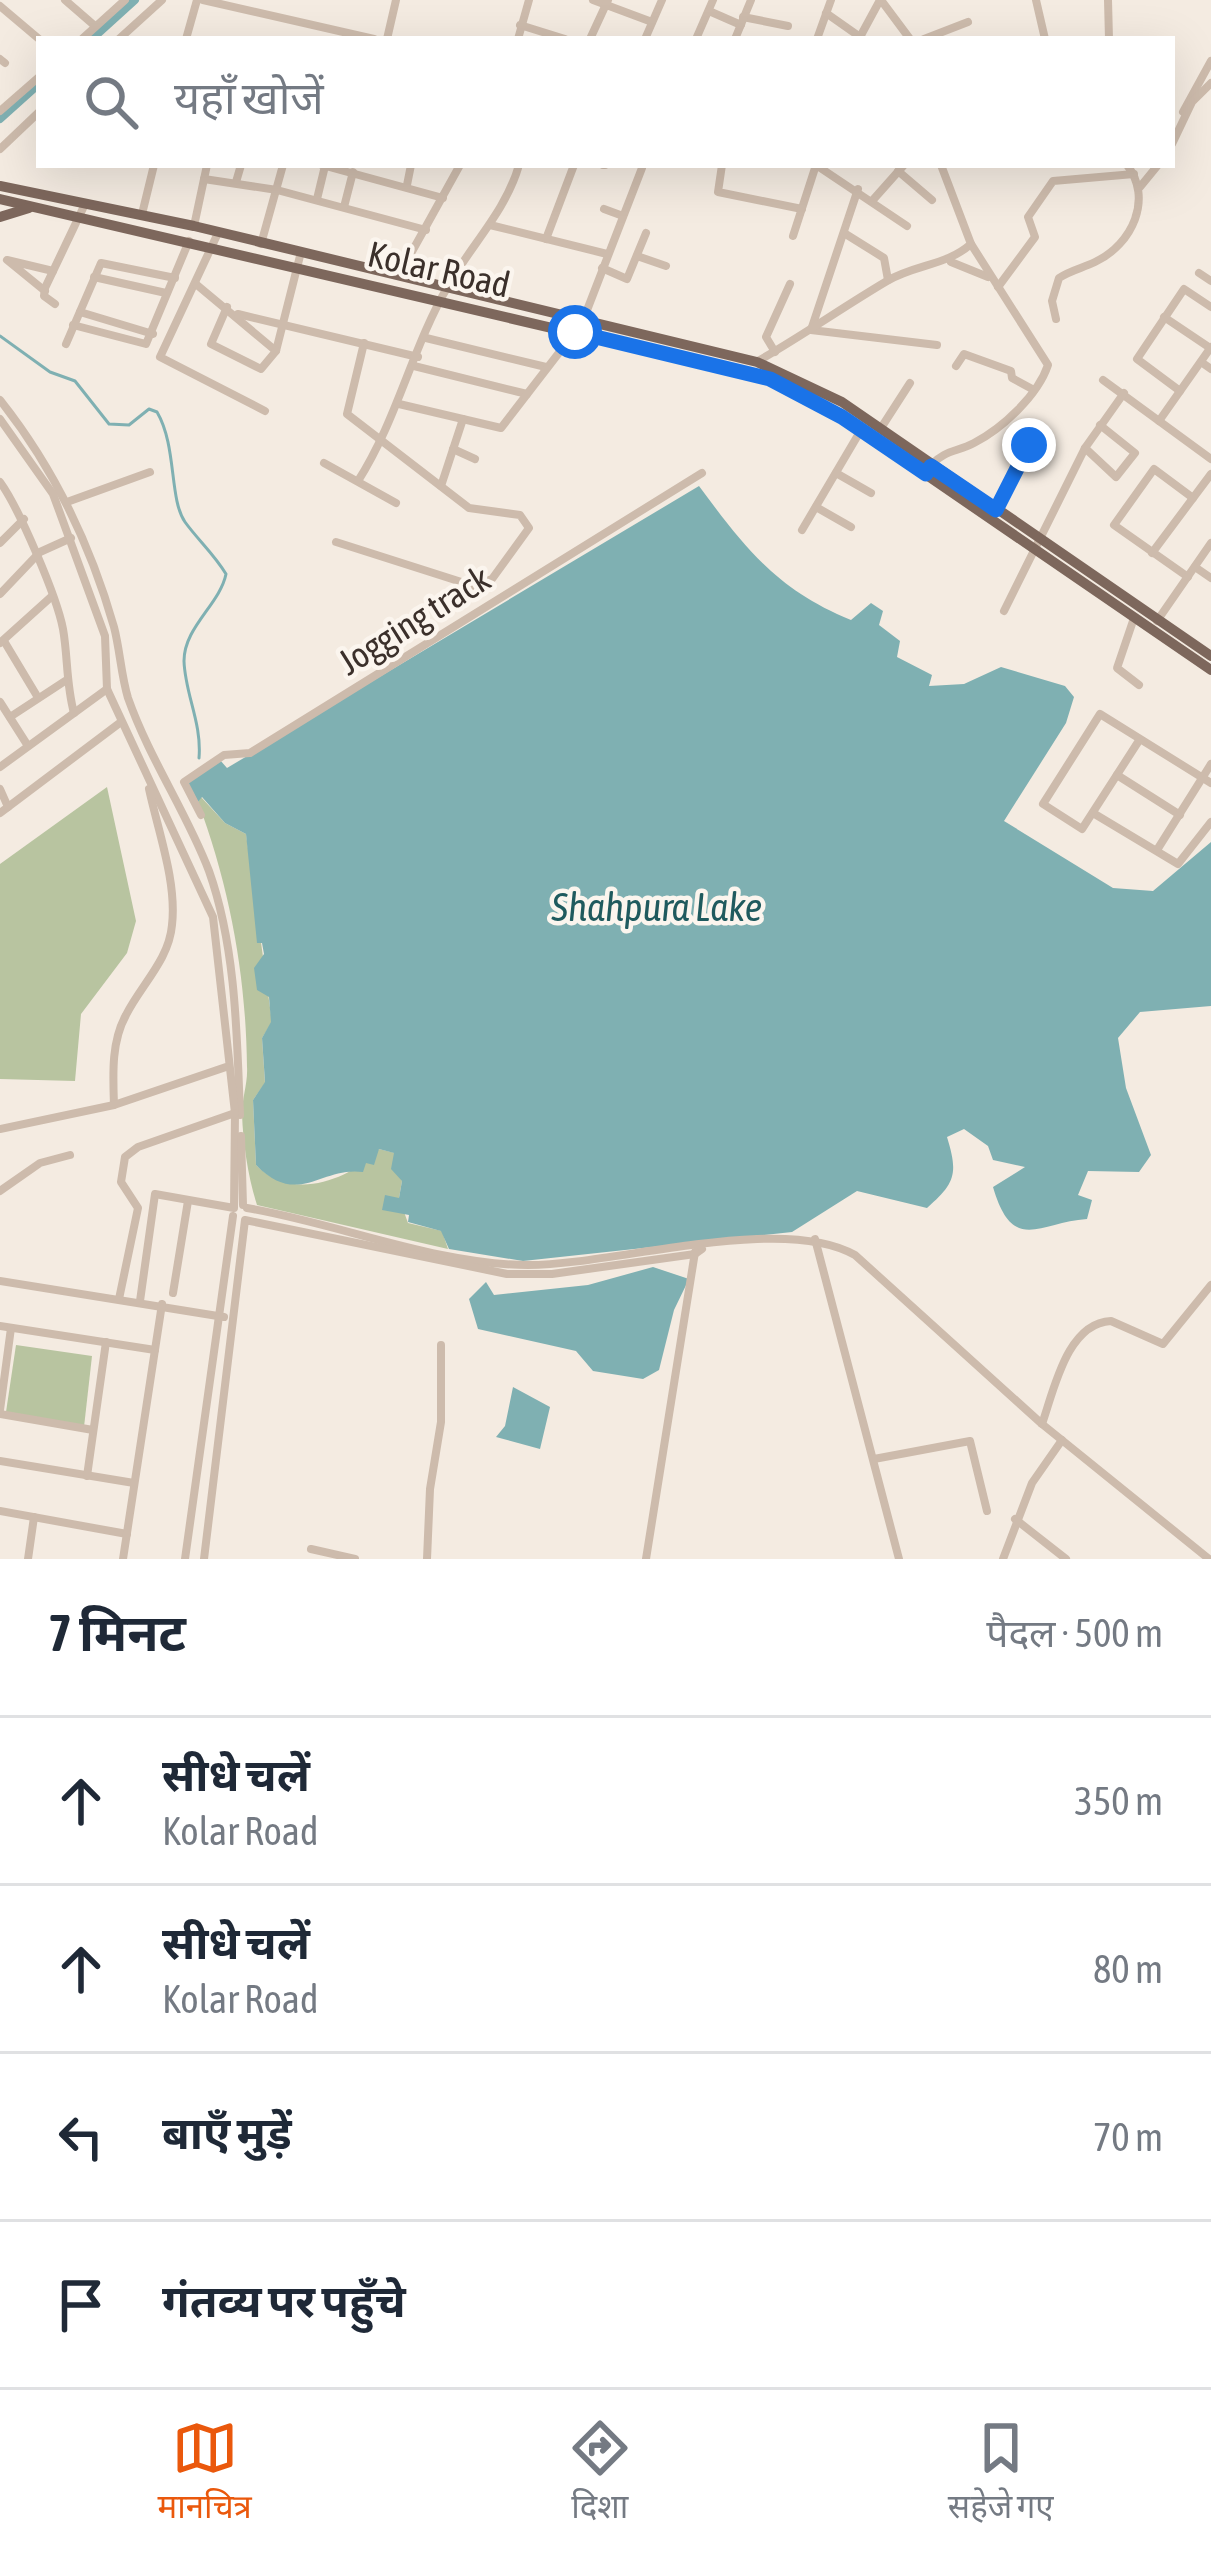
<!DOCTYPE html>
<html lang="hi">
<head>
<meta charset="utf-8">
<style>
  :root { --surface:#fff; --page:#f6f6f7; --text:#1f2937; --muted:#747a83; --line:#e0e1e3; --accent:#ea580c }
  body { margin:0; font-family:"Asap Condensed","Noto Sans Devanagari",sans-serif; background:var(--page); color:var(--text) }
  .stop { position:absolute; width:36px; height:36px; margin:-27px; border:9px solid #1a73e8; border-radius:50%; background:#fff }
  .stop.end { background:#1a73e8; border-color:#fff; box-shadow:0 3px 12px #0008 }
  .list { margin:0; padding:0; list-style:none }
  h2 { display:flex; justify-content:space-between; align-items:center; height:156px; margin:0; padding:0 48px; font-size:51px }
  h2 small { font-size:39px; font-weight:400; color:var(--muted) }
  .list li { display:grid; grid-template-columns:78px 1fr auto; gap:36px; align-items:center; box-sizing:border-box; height:168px; padding:0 48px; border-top:3px solid var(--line) }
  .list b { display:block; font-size:45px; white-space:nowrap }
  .list p { margin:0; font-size:39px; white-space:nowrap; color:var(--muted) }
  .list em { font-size:39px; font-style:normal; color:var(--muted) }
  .icon { flex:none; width:66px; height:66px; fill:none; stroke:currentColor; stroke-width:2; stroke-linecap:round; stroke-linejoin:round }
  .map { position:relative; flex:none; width:1211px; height:1559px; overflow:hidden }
  .search { position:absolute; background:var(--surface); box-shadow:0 12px 48px #0002; left:36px; right:36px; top:36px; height:132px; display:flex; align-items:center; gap:30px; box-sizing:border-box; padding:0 42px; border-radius:0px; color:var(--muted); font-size:45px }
  .sheet { height:828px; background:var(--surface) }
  nav { display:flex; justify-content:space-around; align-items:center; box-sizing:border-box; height:168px; border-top:3px solid var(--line); background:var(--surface); font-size:33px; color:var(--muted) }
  nav a { display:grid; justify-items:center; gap:6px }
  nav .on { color:var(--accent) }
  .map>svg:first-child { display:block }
</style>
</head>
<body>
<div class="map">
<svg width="1211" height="1559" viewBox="0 0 1211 1559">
  <rect width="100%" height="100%" fill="#f4ebe1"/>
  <g fill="#b8c4a0">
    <path d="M 107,787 L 136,921 L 127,953 L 81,1014 L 75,1081 L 0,1079 L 0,864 Z"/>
    <path d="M 201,797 L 225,823 L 246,834 L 272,1022 L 262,1038 L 265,1083 L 253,1100 L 256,1165 C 291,1201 347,1182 379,1149 L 395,1153 L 402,1181 L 399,1198 L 408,1223 L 442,1231 L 448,1249 L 257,1205 C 248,1177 243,1143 242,1114 C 242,1098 248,1083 247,1067 C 246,975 230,888 198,802 Z"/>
    <path d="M 16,1345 L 92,1356 L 84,1427 L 6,1412 Z"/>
  </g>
  <g fill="#7fb0b2">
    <path d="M 699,486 C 745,548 777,590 851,620 L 871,603 L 883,611 L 879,625 L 900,641 L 897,657 L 932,675 L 929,686 L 964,684 L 1001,667 L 1065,686 L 1074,697 L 1066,723 L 1004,821 L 1113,888 L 1153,891 L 1211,842 L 1211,1006 L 1140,1012 L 1118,1038 L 1126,1088 L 1151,1155 L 1139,1172 L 1088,1171 L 1078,1195 L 1092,1200 L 1087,1219 C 1039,1222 1013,1255 993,1187 L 1025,1167 L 993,1160 L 988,1146 L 964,1129 L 947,1137 C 958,1173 956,1183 927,1208 L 857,1191 L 792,1232 L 523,1261 L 449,1249 L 441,1231 L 408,1222 L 409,1215 L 382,1210 L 385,1195 L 399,1198 L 402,1181 L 391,1169 L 394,1153 L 379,1149 L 374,1165 L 366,1163 L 363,1172 C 321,1166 298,1208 256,1165 L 253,1100 L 265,1082 L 262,1038 L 271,1022 L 269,997 L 257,990 L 254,968 L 264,954 L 262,943 L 257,943 L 246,834 L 225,823 L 202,797 L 198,802 L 188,783 L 220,760 L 227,768 Z"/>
    <path d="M 653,1267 L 689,1279 L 674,1310 L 659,1370 L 643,1379 L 593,1371 L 576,1351 L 478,1329 L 469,1299 L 486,1282 L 494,1295 L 588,1285 Z"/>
    <path d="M 513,1387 L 550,1407 L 540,1449 L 496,1437 L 505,1426 Z"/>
  </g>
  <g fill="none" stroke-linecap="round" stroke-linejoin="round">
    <path stroke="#7fb0b2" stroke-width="3" d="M 0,336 L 50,372 L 75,381 L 109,424 L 129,425 L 149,409 L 157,412 C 177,446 169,499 185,522 C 198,540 214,554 226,574 C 220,604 184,627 184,661 C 185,694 202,723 199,758"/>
    <g stroke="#7fb0b2" stroke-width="8">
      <path d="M 92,39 L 135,0"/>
      <path d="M 0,119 L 39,84"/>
    </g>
    <g stroke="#cdbbac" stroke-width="8">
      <path d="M 65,0 L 95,26"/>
      <path d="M 203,0 L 374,39"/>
      <path d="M 593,0 L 652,22"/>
      <path d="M 881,0 L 910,39"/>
      <path d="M 1036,0 L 1045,39"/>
      <path d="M 1108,0 L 1109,39"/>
      <path d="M 0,6 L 39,39"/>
      <path d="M 709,11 L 741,25"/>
      <path d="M 826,13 L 863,39"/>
      <path d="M 743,17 L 788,26"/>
      <path d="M 520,25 L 565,39"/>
      <path d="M 860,37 L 880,0"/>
      <path d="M 82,39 L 125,0"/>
      <path d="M 119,39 L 162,0"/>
      <path d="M 186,39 L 197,0"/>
      <path d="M 387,39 L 396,0"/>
      <path d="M 518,39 L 529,0"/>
      <path d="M 590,39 L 608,0"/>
      <path d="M 645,39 L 662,0"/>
      <path d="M 696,39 L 713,0"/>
      <path d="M 735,39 L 751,0"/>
      <path d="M 817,39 L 831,0"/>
      <path d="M 924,39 L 968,22"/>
      <path d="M 0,59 L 5,63"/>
      <path d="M 0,111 L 39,77"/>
      <path d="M 1183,112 L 1211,61"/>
      <path d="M 1172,144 L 1192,102 L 1211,83"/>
      <path d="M 0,149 L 39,112"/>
      <path d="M 322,165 L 443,198"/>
      <path d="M 603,165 L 605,165"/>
      <path d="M 722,165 L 718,192 L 802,209"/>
      <path d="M 816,165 L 907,226"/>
      <path d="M 898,171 L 932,200"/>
      <path d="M 204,179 L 277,190 L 426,230"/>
      <path d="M 236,182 L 241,165"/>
      <path d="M 407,185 L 411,165"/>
      <path d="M 1140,187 L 1158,165"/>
      <path d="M 858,189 L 811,330 L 937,345"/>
      <path d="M 317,199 L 325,166"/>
      <path d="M 872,201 L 904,165"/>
      <path d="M 344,207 L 353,172"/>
      <path d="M 604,209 L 623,216"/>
      <path d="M 142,214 L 154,165"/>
      <path d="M 490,225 L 607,254"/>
      <path d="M 194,226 L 207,165"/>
      <path d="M 218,233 L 160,357 L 265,411"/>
      <path d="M 844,233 L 884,258 L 888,280"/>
      <path d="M 793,236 L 816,165"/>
      <path d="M 546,239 L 574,165"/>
      <path d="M 261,244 L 283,165"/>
      <path d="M 637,256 L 666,266"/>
      <path d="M 951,262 L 988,277"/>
      <path d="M 602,268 L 627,279 L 646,233"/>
      <path d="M 1199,273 L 1211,281"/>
      <path d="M 399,275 L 460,165"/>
      <path d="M 94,277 L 166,293"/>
      <path d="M 197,285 L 276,351 L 301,252"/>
      <path d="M 998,287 L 1035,237 L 1028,217 L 1053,181 L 1134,174"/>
      <path d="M 45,291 L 7,260 L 53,271"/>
      <path d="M 55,304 L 44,296 L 45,288 L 85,204"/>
      <path d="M 227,307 L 211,344 L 261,369 L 276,351"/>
      <path d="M 80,312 L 153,334"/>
      <path d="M 238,314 L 418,357"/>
      <path d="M 1164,317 L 1210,348"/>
      <path d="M 584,318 L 642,168"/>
      <path d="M 1056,319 L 1052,301 L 1059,278 C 1071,270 1083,268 1095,262 C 1133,244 1153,198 1127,165"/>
      <path d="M 73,325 L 146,344 L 189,241"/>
      <path d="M 426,338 L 546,367"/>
      <path d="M 66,344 L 101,263 L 175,278"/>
      <path d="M 775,352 L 766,337 L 790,284"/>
      <path d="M 758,361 C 802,336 843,307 887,281 C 916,264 946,266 971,244"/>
      <path d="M 1201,362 L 1211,369"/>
      <path d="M 414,366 L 527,394"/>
      <path d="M 956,366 L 964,354 L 1011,371 L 1012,378 L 1034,390"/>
      <path d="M 1103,380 L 1211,459"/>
      <path d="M 1180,391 L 1137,359 L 1184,289 L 1211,307"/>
      <path d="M 0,400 C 54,468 90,543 114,627 C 120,650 121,675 128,698 C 150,760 187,813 209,871 C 236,947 237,1035 240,1115"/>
      <path d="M 399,404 L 501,428 L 575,332"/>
      <path d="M 0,419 L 53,494 L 105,636 L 107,689 L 213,917 L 235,1113 L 234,1208 L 155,1194 L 140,1301"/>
      <path d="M 1159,421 L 1211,347"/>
      <path d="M 881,428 L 910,383"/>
      <path d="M 1085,448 L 1116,477 L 1135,453 L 1100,425"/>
      <path d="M 453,449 L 475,459"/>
      <path d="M 324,463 L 396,503"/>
      <path d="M 931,465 C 945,450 957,452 974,443 C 1003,428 1038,395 1048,365 L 971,244 L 941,165"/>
      <path d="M 836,473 L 871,493"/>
      <path d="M 358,481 C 397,420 412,348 448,286 C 471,245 506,211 519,165"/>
      <path d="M 0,482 C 19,508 57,597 63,629 C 68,657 66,684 74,713"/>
      <path d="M 441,486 L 463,419"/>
      <path d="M 67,502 L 150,472"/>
      <path d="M 816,507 L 851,527"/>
      <path d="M 997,508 L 1029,445"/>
      <path d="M 802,530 L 861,430"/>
      <path d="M 336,542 L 474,586 L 492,579 L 529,528 L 520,515 L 469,508 L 347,414 L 364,343"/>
      <path d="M 0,543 L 24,519"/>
      <path d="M 1152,553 L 1211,474"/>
      <path d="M 1195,567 L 1211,578"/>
      <path d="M 1188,577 L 1114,525 L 1154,469 L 1193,498"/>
      <path d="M 0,594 L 40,552 L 71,538"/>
      <path d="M 1004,611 L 1085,448 L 1124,393"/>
      <path d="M 1134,618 L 1117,668 L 1139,685"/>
      <path d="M 1157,621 L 1211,543"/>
      <path d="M 4,641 L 37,696"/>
      <path d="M 0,643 L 51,597"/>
      <path d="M 0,702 L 28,746"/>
      <path d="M 10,717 L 65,681"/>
      <path d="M 1140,739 L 1082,829 L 1043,804 L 1100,714 L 1211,783"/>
      <path d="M 0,767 L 107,689"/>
      <path d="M 1117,775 L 1180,815"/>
      <path d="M 0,789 L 8,807"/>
      <path d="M 0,813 L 121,722"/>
      <path d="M 1093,813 L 1178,864 L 1211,822"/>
      <path d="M 201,815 L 184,782 L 224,755 L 250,753 L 702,473"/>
      <path d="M 1157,850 L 1211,764"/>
      <path d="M 114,1105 C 113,1075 111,1042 126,1015 C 141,985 169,960 172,925 C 177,882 158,831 149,789"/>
      <path d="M 0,1129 L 114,1105 L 226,1067"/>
      <path d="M 241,1136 L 243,1205"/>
      <path d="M 0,1191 L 40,1163 L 70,1155"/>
      <path d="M 247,1208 C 337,1223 437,1265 528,1265 C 615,1265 782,1213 855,1255 L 1042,1424 L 1209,1559"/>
      <path d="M 815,1239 L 899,1559"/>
      <path d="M 0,1281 L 224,1317"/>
      <path d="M 173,1293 L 188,1201"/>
      <path d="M 119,1299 L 138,1208 L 121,1182 L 125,1157 L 138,1147 L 235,1113"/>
      <path d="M 0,1326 L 155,1350"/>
      <path d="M 0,1410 L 11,1328"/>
      <path d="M 0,1414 L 93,1430"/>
      <path d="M 1042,1424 C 1054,1390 1067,1323 1111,1321 L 1163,1344 L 1211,1285"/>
      <path d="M 874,1459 L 970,1441 L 987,1511"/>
      <path d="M 0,1461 L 134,1483"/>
      <path d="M 87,1476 L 106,1342"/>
      <path d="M 0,1511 L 127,1534"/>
      <path d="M 1015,1519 L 1066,1559"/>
      <path d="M 311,1549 L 355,1559"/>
      <path d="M 28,1559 L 34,1517"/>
      <path d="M 123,1559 L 162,1304"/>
      <path d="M 185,1559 L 233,1216"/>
      <path d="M 204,1559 L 245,1220 L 507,1274 L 552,1274 L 695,1254 L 702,1249"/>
      <path d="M 427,1559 L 430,1489 L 441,1422 L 441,1345"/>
      <path d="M 646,1559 L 695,1252"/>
      <path d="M 1003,1559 L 1032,1483 L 1062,1440"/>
    </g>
    <g stroke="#7d675c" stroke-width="10">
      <path d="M 0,186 L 194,226 L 757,362 L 842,402 L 1211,656"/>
      <path d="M 0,199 L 770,379 L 842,417 L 1211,670"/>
      <path d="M 0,217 L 29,208"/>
    </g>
  </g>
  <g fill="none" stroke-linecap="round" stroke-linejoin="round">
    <path stroke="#1a73e8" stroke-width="15" d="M 575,332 L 770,379 L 842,417 L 926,474 L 931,466 L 996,510 L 1029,445"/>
  </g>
  <g text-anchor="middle" stroke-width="9" stroke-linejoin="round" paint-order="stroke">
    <g font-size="36" fill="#3b302b" stroke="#fbf5ee">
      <text transform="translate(439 269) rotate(13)" y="13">Kolar Road</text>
      <text transform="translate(414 620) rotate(-32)" y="13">Jogging track</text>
    </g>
    <g font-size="39" font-style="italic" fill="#1f5a5e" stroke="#fbf5ee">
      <text x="657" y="921">Shahpura Lake</text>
    </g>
  </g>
</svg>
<div class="stop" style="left:575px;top:332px"></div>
<div class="stop end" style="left:1029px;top:445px"></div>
<div class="search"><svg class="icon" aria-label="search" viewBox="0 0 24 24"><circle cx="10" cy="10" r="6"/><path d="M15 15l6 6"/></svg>यहाँ खोजें</div>
</div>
<section class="sheet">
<h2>7 मिनट<small>पैदल · 500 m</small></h2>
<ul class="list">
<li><svg class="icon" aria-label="ahead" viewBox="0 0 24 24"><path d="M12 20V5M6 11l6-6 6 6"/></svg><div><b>सीधे चलें</b><p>Kolar Road</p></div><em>350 m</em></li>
<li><svg class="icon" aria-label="ahead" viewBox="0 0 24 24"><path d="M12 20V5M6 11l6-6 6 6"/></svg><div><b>सीधे चलें</b><p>Kolar Road</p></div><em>80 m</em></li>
<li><svg class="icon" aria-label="left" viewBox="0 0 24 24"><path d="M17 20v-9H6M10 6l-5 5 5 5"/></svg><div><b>बाएँ मुड़ें</b></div><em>70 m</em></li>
<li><svg class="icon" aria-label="arrive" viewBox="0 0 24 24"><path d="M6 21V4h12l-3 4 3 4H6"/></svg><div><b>गंतव्य पर पहुँचे</b></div></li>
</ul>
</section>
<nav>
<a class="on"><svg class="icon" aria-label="map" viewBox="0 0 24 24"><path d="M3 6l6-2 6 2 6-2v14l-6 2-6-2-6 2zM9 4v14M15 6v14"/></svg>मानचित्र</a>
<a><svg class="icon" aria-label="directions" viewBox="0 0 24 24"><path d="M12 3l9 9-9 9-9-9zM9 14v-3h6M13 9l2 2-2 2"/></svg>दिशा</a>
<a><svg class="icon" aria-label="saved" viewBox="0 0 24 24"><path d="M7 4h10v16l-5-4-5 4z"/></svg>सहेजे गए</a>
</nav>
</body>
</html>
